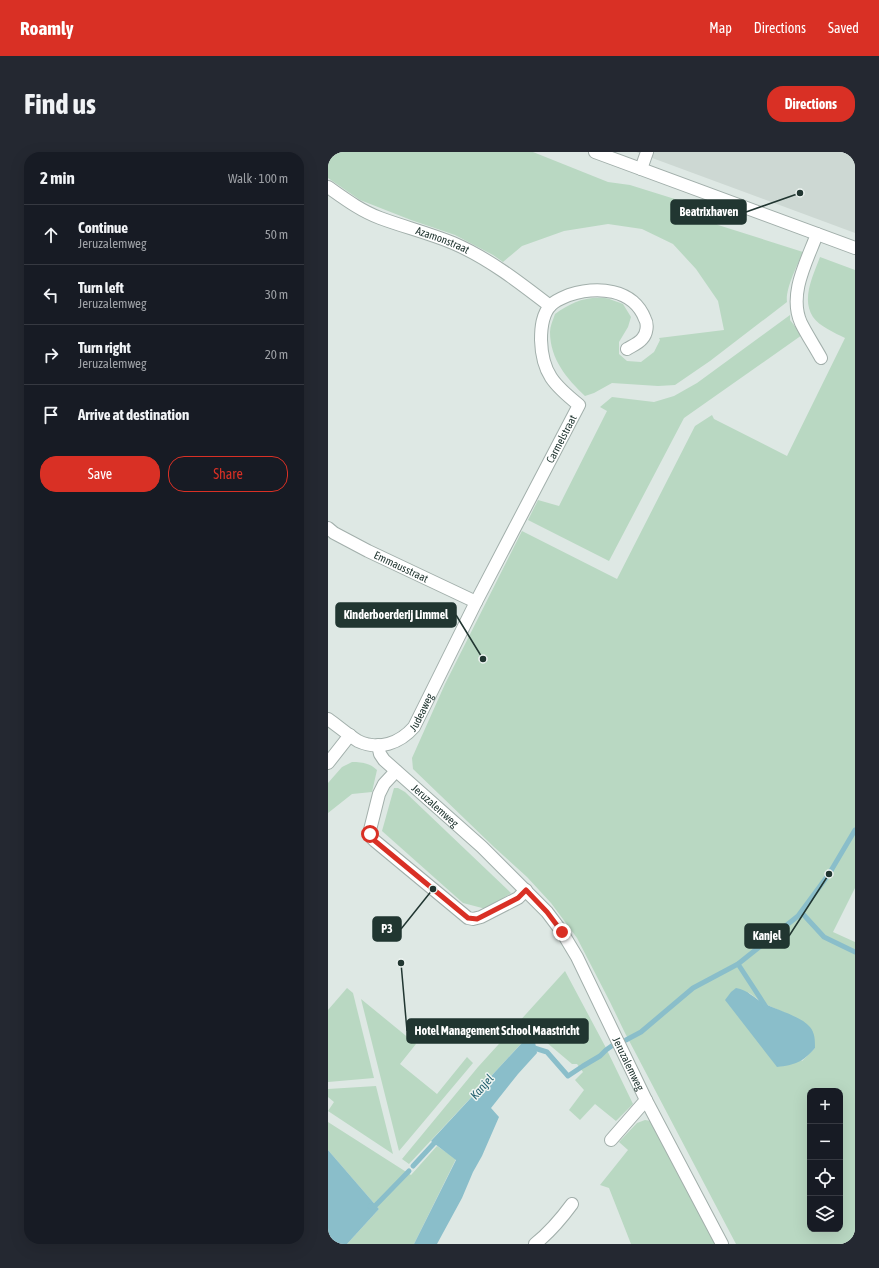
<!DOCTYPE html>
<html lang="en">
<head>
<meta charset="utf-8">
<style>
  :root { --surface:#171b24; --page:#242831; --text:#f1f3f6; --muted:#9ea1a6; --line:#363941; --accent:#d93025 }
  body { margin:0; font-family:"Asap Condensed",sans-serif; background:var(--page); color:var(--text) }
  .controls { position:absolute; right:12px; bottom:12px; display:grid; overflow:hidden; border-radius:8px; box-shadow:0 4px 16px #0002 }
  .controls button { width:36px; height:36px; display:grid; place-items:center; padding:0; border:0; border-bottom:1px solid var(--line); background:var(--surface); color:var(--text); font:20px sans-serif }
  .stop { position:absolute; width:12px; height:12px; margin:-9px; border:3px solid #d93025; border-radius:50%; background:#fff }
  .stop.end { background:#d93025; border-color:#fff; box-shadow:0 1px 4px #0008 }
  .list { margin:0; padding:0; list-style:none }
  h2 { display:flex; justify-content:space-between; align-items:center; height:52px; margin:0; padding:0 16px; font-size:17px }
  h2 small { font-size:13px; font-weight:400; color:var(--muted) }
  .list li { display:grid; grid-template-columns:26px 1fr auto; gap:12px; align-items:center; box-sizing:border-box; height:60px; padding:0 16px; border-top:1px solid var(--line) }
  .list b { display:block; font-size:15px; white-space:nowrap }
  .list p { margin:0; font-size:13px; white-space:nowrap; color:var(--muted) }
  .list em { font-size:13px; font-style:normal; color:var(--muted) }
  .actions { display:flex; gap:8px; padding:12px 16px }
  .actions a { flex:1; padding:9px 0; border:1px solid var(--accent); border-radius:16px; text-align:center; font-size:14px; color:var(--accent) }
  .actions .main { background:var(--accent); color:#fff }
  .icon { flex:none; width:22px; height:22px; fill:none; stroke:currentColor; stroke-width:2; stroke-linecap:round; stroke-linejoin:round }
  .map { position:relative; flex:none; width:527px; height:1092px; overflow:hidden; border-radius:16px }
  header { display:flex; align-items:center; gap:24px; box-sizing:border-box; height:56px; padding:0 20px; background:var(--accent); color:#fff }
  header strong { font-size:19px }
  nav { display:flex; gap:22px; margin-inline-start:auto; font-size:14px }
  .intro { display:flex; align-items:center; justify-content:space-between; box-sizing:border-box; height:96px; padding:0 24px }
  h1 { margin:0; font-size:28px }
  .button { padding:10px 18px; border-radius:16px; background:var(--accent); color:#fff; font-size:14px; font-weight:700 }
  main { display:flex; gap:24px; padding:0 24px }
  aside { flex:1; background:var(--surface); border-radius:16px; box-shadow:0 4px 16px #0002 }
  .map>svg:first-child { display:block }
</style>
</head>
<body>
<header>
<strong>Roamly</strong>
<nav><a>Map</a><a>Directions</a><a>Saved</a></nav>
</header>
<div class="intro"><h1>Find us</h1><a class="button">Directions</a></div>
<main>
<aside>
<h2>2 min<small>Walk · 100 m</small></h2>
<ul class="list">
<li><svg class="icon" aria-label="ahead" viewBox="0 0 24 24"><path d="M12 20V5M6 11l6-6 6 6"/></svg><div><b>Continue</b><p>Jeruzalemweg</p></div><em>50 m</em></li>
<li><svg class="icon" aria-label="left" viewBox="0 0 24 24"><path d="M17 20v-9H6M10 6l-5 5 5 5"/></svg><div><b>Turn left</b><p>Jeruzalemweg</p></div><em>30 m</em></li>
<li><svg class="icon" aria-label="right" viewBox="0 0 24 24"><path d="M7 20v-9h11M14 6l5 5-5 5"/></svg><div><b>Turn right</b><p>Jeruzalemweg</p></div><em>20 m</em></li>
<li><svg class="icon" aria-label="arrive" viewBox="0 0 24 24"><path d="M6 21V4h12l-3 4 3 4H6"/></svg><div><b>Arrive at destination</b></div></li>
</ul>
<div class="actions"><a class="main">Save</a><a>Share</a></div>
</aside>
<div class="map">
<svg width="527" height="1092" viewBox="0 0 527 1092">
  <rect width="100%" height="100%" fill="#dee8e4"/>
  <path fill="#cdd8d3" d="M 308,0 L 527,0 L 527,81 Z"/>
  <g fill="#b9d8c2" fill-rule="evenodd">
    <path d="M 0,0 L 205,0 L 280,30 L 302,33 L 350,48 L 390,73 L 475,100 C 470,112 457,137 459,150 L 382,209 L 347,233 L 330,234 L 284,231 L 266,241 L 257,244 C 239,227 222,207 222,180 C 222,174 225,168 227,162 C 242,151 257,144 277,146 C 283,147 289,150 295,152 L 303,165 L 300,175 L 291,190 L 291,202 L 299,209 L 313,210 L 326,200 L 332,188 L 331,186 L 396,178 L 390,149 L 368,117 L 345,92 L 314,77 L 280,72 L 236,79 L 194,94 L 175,110 L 165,103 L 127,83 L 83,68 L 32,48 L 0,26 Z"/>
    <path d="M 492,105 L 527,118 L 527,736 L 505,780 L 527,790 L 527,1092 L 408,1092 L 297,881 L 282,850 L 249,786 L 223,751 L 199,725 L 166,695 L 85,617 L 84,606 L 117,532 L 194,379 L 289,427 L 367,274 L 384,263 L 386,267 L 459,304 L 517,186 C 507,181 491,174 485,165 C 473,147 485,124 492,105 ZM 420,840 L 435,851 L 470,867 L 487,896 L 474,909 ZM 482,939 L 512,939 L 512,1077 L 482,1077 Z"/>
    <path d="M 462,163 L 462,168 L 474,183 L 356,266 L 281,409 L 200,368 L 210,348 L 231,354 L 279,259 L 272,255 L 284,245 L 326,250 L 346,244 L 369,231 Z"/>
    <path d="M 24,610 C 34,610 42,611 49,618 L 44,640 L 24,642 L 0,661 L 0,631 L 14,615 Z"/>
    <path d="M 66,636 L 70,636 L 77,640 L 183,741 L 158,757 L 135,751 L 54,679 Z"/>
    <path d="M 237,819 L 277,894 L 305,952 L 288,969 L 267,952 L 252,968 L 241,958 L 256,938 L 247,928 L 255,920 L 249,912 L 244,912 L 205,879 L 81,1012 L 74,1007 L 150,915 Z"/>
    <path d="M 19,836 L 25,841 L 46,926 L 0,930 L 0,858 Z"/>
    <path d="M 33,847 L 88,892 L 72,912 L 109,942 L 139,905 L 145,911 L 71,999 Z"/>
    <path d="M 48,934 L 65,1002 L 0,959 L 6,950 L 0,945 L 0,937 Z"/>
    <path d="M 317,968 L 323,969 L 392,1092 L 303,1092 L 281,1036 L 272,1033 L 300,998 L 291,990 L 309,971 Z"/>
    <path d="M 0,970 L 83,1023 L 109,994 L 128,1007 L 86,1092 L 19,1092 L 51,1057 L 0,998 Z"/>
  </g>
  <g fill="#8abeca">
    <path d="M 408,836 C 420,838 426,846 435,851 C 448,858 473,864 482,875 C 487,881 487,888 487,896 C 475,910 467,913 449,915 L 397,848 L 403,840 Z"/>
    <path d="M 205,879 L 209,901 L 190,922 L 163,956 L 171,965 L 154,1004 L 145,1020 L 134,1046 L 109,1092 L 86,1092 L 128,1008 L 103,989 Z"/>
    <path d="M 0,998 L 51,1057 L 19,1092 L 0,1092 Z"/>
  </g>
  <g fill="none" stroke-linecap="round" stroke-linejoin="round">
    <g stroke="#8abeca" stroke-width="5">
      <path d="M 474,761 L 496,785 L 527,800"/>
      <path d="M 410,812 L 438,855"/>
      <path d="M 298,888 L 313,880 L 365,836 L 410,812 L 470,764 L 501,722 L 527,678"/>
      <path d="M 203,895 L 219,900 L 240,924 L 255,914 L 272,904 L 278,898 L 285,893"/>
      <path d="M 85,1014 L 110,987"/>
      <path d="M 42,1054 L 46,1055 L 81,1019"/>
    </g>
    <g stroke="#a2afab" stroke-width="14">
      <g id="minor">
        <path d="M 267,0 L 527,96"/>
        <path d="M 313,17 L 319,0"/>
        <path id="s1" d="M 0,35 C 17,47 33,59 52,66 C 76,75 101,81 125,91 C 160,106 191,130 222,154"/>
        <path d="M 489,82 C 479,109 460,142 473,171 C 479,183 487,195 493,206"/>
        <path id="s2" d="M 0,376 L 6,381 L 40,399 L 148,450"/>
        <path id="s3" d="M 0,567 C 10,574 20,583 30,589 C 51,599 72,591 86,575 L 148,450 L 251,253 C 226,233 214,221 213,188 C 213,176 214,162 223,153 C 228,148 234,146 241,143 C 269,134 305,136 317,167 C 320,172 319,182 314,187 C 311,191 304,194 299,197"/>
        <path id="s4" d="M 50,593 L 52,602 L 56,608 L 154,695 L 219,760 L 234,780 L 249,805 L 318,948 L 394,1092"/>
        <path d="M 0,611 L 22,583"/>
        <path d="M 68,619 L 56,632 L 51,642 L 42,678 L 44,686 L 47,689 L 140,766 L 145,767 L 153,765 L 190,746 L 198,738"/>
        <path d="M 283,988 L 318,948"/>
        <path d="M 207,1092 C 222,1080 233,1067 244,1052"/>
      </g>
    </g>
    <use href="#minor" stroke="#fff" stroke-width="12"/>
  </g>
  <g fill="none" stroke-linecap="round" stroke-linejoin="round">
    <path stroke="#d93025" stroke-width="5" d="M 42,682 L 47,689 L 140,766 L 149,767 L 153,765 L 190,746 L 198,738 L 219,760 L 234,780"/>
  </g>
  <g text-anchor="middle" stroke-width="3" stroke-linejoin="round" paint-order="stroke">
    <g font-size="11" fill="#213631" stroke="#eef5f2">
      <text dy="4" stroke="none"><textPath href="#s1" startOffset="127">Azamonstraat</textPath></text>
      <text dy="4" stroke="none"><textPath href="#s3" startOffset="423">Carmelstraat</textPath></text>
      <text dy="4" stroke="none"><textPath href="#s2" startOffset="83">Emmausstraat</textPath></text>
      <text dy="4" stroke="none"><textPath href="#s3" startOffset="116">Judeaweg</textPath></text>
      <text dy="4" stroke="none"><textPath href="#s4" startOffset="85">Jeruzalemweg</textPath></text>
      <text dy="4" stroke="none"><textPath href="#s4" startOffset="412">Jeruzalemweg</textPath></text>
    </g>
    <g font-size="12" font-style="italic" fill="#215e6c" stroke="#eef5f2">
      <text transform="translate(154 935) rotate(-49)" y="4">Kanjel</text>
    </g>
  </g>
  <path fill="none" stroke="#213631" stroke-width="1.5" d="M472 41L418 60M155 507L128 463M105 737L73 777M501 722L461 784M73 811L79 879"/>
  <g fill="#213631" stroke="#eef5f2" stroke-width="1.5">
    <circle cx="472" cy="41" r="4"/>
    <circle cx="155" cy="507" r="4"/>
    <circle cx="105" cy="737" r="4"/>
    <circle cx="501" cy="722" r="4"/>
    <circle cx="73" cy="811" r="4"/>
  </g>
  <g fill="#213631" stroke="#213631" stroke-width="1.5">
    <rect x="343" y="48" width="75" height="24" rx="4"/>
    <rect x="8" y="451" width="120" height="24" rx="4"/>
    <rect x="45" y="765" width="28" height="24" rx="4"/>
    <rect x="417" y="772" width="44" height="24" rx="4"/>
    <rect x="79" y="867" width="181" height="24" rx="4"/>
  </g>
  <g font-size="12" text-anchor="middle" font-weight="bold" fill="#fff">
    <text x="381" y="64">Beatrixhaven</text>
    <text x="68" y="467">Kinderboerderij Limmel</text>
    <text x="59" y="781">P3</text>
    <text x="439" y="788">Kanjel</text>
    <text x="169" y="883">Hotel Management School Maastricht</text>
  </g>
</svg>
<div class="controls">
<button>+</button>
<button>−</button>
<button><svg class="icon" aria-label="locate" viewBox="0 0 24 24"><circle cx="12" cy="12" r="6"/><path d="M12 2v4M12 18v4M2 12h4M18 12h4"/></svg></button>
<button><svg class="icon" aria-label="layers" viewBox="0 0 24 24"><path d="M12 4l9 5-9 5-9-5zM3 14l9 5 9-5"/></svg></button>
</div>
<div class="stop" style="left:42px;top:682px"></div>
<div class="stop end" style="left:234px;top:780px"></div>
</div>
</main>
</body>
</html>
